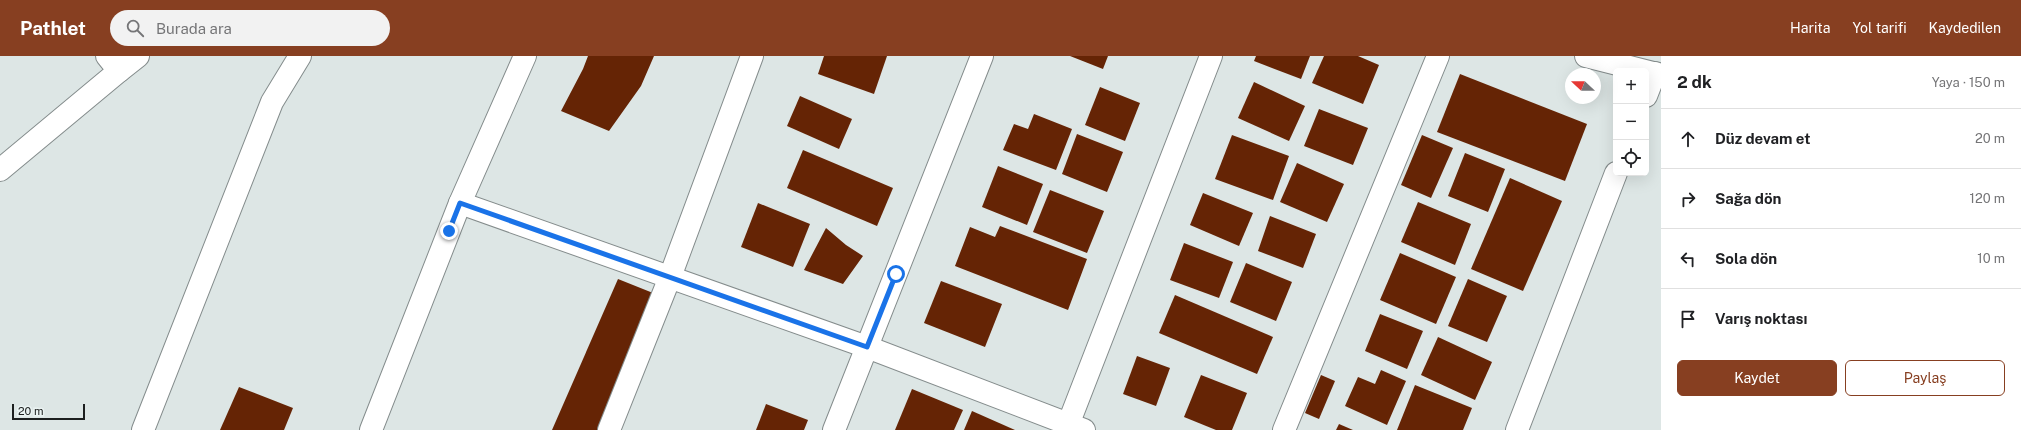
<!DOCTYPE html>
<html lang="tr">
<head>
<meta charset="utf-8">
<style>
  :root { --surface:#fff; --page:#f2f2f2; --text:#202124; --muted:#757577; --line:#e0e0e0; --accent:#873f21 }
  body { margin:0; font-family:"Public Sans",sans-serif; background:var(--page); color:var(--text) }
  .controls { position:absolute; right:12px; top:12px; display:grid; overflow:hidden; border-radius:6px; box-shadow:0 4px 16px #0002 }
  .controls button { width:36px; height:36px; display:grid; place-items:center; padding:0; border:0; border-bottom:1px solid var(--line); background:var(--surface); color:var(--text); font:20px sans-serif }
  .compass { position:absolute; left:1565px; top:12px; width:36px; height:36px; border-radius:50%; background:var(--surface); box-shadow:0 4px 16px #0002; rotate:292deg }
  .scale { position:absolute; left:12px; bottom:10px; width:73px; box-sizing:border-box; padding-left:4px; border:2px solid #1c1f1f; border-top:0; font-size:11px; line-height:14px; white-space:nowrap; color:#1c1f1f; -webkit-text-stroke:3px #eaf3f2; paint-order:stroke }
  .stop { position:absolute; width:12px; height:12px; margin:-9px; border:3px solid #1a73e8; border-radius:50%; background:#fff }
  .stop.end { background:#1a73e8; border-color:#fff; box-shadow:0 1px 4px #0008 }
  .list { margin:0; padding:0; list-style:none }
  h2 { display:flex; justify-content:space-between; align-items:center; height:52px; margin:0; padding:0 16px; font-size:17px }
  h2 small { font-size:13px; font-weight:400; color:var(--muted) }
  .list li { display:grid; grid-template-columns:26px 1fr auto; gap:12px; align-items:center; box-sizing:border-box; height:60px; padding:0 16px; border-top:1px solid var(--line) }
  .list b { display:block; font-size:15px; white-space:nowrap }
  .list em { font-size:13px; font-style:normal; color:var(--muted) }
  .actions { display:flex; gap:8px; padding:12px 16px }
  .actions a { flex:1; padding:9px 0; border:1px solid var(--accent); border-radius:6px; text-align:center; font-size:14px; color:var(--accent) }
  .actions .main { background:var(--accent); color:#fff }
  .icon { flex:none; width:22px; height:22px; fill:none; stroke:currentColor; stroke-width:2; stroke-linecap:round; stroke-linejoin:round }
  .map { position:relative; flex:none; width:1661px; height:374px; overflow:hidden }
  header { display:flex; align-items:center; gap:24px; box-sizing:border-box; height:56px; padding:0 20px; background:var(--accent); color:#fff }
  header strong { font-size:19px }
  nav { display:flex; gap:22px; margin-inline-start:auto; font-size:14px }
  .search { width:280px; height:36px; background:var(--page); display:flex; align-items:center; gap:10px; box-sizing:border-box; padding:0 14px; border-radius:22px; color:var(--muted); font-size:15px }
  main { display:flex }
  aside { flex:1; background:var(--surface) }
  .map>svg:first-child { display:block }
</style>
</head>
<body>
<header>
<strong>Pathlet</strong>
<div class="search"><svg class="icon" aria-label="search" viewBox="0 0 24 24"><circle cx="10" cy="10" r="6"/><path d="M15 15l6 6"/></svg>Burada ara</div>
<nav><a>Harita</a><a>Yol tarifi</a><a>Kaydedilen</a></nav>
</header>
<main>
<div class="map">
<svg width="1661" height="374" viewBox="0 0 1661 374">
  <rect width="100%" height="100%" fill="#dde6e5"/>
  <g fill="#652405">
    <path d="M 588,0 L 654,0 L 641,30 L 609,75 L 561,55 L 583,13 Z"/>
    <path d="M 824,0 L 887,0 L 874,38 L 818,18 Z"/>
    <path d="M 1070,0 L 1108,0 L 1103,13 Z"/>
    <path d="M 1256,0 L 1310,0 L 1301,23 L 1254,5 Z"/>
    <path d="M 1324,0 L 1358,0 L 1379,9 L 1363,48 L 1312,27 Z"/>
    <path d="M 1460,18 L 1587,68 L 1565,125 L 1437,76 Z"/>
    <path d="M 1254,26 L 1305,50 L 1289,85 L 1238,62 Z"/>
    <path d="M 1100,31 L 1140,47 L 1125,85 L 1085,69 Z"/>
    <path d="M 800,40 L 852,63 L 839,93 L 787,70 Z"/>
    <path d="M 1319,53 L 1368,72 L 1353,109 L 1304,90 Z"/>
    <path d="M 1034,58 L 1072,73 L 1056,114 L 1003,94 L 1014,68 L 1028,73 Z"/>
    <path d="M 1077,78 L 1123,96 L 1107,136 L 1062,118 Z"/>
    <path d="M 1232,79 L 1289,100 L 1273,144 L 1215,123 Z"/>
    <path d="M 1422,79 L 1453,92 L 1431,142 L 1401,129 Z"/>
    <path d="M 803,94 L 893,132 L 877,170 L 787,132 Z"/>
    <path d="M 1465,97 L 1505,113 L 1488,156 L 1448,140 Z"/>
    <path d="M 1297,107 L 1344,128 L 1327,166 L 1280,146 Z"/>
    <path d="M 998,110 L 1043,128 L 1027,169 L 982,151 Z"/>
    <path d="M 1510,122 L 1562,145 L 1523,235 L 1471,213 Z"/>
    <path d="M 1050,134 L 1104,155 L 1087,197 L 1033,176 Z"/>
    <path d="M 1203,137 L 1253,157 L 1239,190 L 1190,169 Z"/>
    <path d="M 1418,146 L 1471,168 L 1455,209 L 1401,186 Z"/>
    <path d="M 758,147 L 810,168 L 793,211 L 741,191 Z"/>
    <path d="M 1270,160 L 1316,178 L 1303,212 L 1258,195 Z"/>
    <path d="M 1000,170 L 1087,203 L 1068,254 L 955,210 L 970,171 L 995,181 Z"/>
    <path d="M 826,172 L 846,189 L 863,200 L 843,228 L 804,214 Z"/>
    <path d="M 1184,187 L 1233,206 L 1219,242 L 1170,224 Z"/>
    <path d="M 1400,197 L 1456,221 L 1436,268 L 1380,244 Z"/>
    <path d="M 1246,207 L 1292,226 L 1276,265 L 1230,246 Z"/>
    <path d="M 618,223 L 653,237 L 601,374 L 552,374 Z"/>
    <path d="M 1468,223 L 1507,240 L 1487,286 L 1448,270 Z"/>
    <path d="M 941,225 L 1002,248 L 985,291 L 924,267 Z"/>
    <path d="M 1175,239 L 1273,281 L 1257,318 L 1159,277 Z"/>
    <path d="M 1380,258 L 1423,275 L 1407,313 L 1365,295 Z"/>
    <path d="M 1438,281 L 1492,306 L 1475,344 L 1421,319 Z"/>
    <path d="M 1137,300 L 1170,312 L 1156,350 L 1123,338 Z"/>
    <path d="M 1381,314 L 1406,325 L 1387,369 L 1345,350 L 1358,321 L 1375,328 Z"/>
    <path d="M 1201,319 L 1247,337 L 1232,374 L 1216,374 L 1184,361 Z"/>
    <path d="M 1321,319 L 1335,325 L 1319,363 L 1305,357 Z"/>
    <path d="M 1415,329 L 1472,352 L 1463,374 L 1397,374 Z"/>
    <path d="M 239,331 L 293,352 L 284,374 L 220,374 Z"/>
    <path d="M 912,333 L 963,354 L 954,374 L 895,374 Z"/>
    <path d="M 766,348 L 808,364 L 804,374 L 756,374 Z"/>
    <path d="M 972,355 L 1015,374 L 964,374 Z"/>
    <path d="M 1339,368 L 1353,374 L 1336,374 Z"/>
  </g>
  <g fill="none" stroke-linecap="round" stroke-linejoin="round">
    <g stroke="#848c8c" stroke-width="24">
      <g id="minor">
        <path d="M 107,0 L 119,15 L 138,0"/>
        <path d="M 1586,0 L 1661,19"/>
        <path d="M 1646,40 L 1655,17"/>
        <path d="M 0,114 L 119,15"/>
        <path d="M 460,147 L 867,291 L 1084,374"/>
        <path d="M 143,374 L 272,46 L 300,0"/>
        <path d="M 371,374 L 460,147 L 525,0"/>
        <path d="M 609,374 L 670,221 L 752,0"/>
        <path d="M 834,374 L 982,0"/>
        <path d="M 1066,374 L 1211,0"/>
        <path d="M 1284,374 L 1438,0"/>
        <path d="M 1517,374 L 1616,117"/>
      </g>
    </g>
    <use href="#minor" stroke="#fff" stroke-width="22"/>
  </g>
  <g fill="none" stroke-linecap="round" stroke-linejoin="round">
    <path stroke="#1a73e8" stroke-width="5" d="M 449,175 L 460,147 L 867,291 L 896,218"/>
  </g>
</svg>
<div class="controls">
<button>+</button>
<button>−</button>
<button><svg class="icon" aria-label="locate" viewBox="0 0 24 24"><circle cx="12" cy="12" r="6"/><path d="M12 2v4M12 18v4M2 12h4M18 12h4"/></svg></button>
</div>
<svg class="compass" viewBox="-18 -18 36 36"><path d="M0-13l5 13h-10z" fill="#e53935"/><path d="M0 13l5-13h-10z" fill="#757577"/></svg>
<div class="scale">20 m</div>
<div class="stop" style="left:896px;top:218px"></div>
<div class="stop end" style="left:449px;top:175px"></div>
</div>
<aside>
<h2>2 dk<small>Yaya · 150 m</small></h2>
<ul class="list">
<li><svg class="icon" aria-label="ahead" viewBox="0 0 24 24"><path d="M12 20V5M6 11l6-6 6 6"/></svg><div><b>Düz devam et</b></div><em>20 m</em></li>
<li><svg class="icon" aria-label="right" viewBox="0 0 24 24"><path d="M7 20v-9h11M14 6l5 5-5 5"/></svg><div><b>Sağa dön</b></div><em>120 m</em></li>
<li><svg class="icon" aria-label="left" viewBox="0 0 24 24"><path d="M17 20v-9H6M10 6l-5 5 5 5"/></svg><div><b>Sola dön</b></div><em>10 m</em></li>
<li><svg class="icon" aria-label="arrive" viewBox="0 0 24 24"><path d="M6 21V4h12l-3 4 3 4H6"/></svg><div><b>Varış noktası</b></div></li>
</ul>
<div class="actions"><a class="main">Kaydet</a><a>Paylaş</a></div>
</aside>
</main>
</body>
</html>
